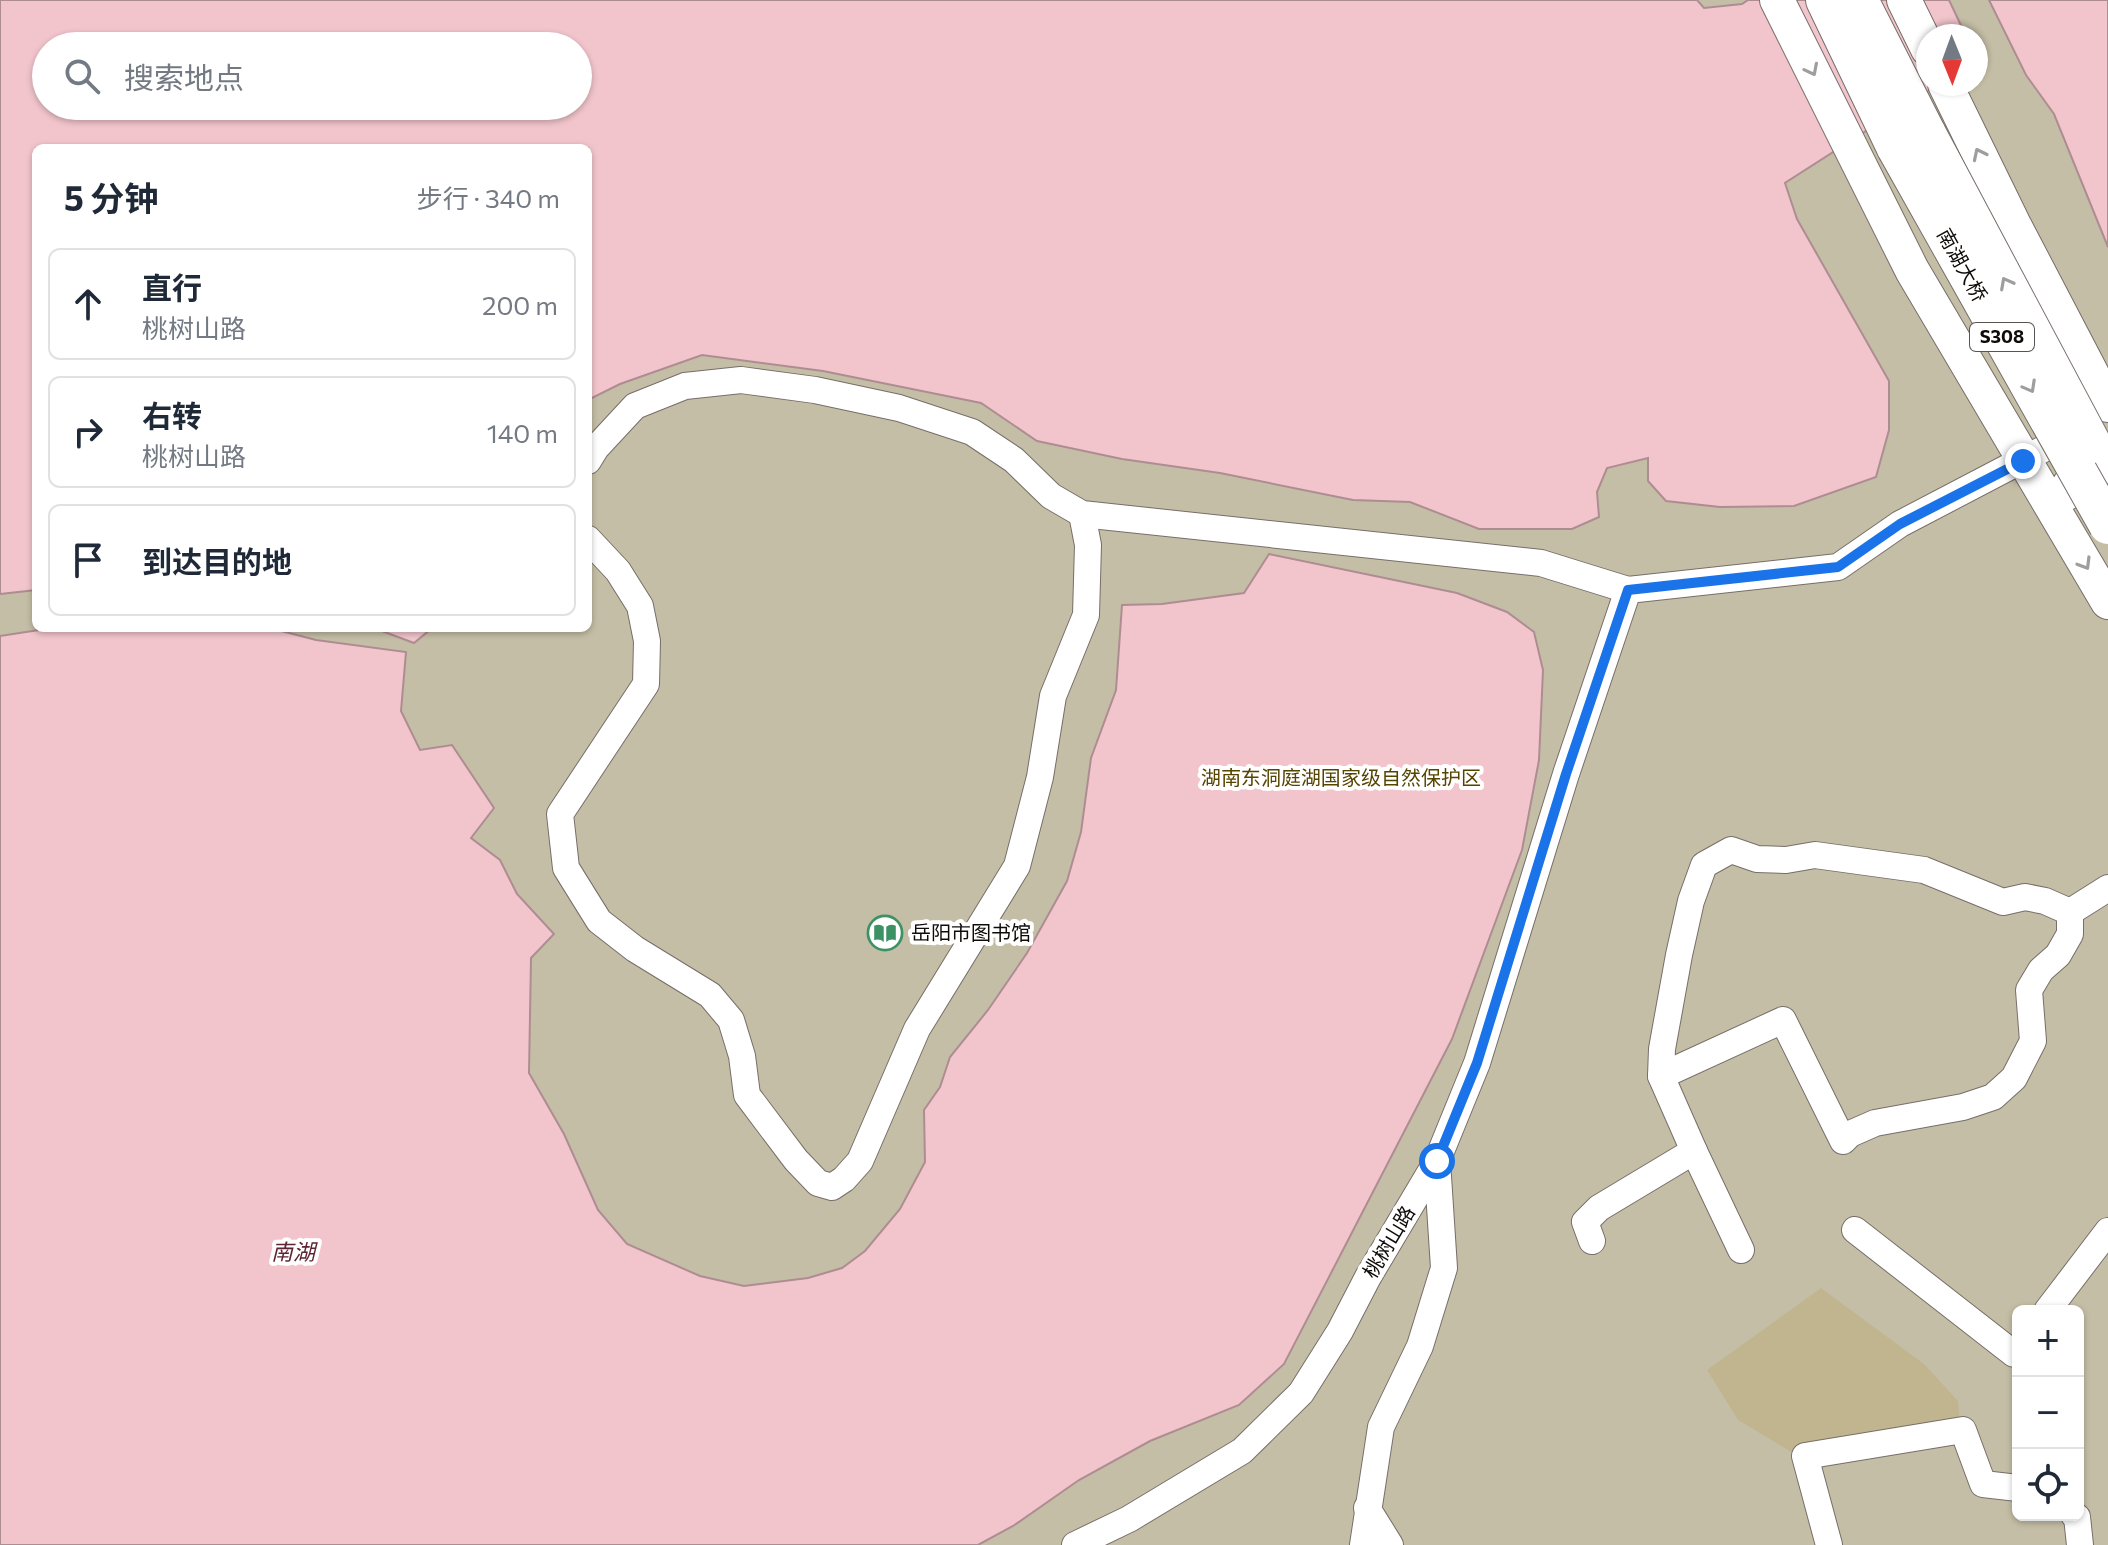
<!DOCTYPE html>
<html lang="zh">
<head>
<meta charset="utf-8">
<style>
  :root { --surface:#fff; --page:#f6f6f7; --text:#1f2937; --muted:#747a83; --line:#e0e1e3 }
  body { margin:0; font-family:Commissioner,"Noto Sans SC",sans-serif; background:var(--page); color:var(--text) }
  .controls { position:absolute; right:24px; bottom:24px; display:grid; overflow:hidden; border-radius:12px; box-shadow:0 2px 6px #0004 }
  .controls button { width:72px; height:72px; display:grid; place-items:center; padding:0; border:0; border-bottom:2px solid var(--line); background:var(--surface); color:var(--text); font:40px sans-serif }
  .compass { position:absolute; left:1916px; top:24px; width:72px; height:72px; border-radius:50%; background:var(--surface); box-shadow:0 2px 6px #0004; rotate:179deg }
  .stop { position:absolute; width:24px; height:24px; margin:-18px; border:6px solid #1a73e8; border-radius:50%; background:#fff }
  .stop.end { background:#1a73e8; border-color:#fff; box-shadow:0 2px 8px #0008 }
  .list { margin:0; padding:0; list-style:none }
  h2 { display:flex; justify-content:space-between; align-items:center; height:104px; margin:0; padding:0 32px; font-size:34px }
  h2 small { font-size:26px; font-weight:400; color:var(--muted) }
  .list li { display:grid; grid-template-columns:52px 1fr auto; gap:24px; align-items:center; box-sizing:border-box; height:112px; margin:0 16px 16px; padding:0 16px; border:2px solid var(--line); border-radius:12px }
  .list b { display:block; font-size:30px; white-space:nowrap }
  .list p { margin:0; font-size:26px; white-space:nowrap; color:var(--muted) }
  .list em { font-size:26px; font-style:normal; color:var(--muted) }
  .icon { flex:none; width:44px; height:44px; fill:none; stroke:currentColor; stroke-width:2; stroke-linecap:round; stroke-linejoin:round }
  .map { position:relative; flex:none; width:2108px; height:1545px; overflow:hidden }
  .search { position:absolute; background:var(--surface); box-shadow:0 2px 6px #0004; left:32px; top:32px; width:560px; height:88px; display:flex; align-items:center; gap:20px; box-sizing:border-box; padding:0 28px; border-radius:44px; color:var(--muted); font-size:30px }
  .panel { position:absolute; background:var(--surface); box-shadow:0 2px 6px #0004; left:32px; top:144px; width:560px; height:488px; border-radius:12px }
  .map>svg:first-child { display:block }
</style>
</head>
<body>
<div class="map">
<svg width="2108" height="1545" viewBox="0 0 2108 1545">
  <rect width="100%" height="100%" fill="#f7ede7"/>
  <path fill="#c5bea6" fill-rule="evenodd" d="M 0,0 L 2108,0 L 2108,1545 L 0,1545 ZM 1928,36 L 1976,36 L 1976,84 L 1928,84 ZM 46,46 L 578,46 L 578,106 L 46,106 ZM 36,148 L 588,148 L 588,628 L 36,628 ZM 2018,1311 L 2078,1311 L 2078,1515 L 2018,1515 Z"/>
  <path fill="#c1b590" d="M 1821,1288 L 1924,1364 L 1958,1401 L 1960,1422 L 1791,1452 L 1738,1420 L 1707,1370 Z"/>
  <g fill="#f2c5cc" stroke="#ae8d92" stroke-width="2" fill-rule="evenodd">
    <path d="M 0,0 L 1697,0 L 1704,8 L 1742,4 L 1748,0 L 1949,0 L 1966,36 L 1928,36 L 1928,84 L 1939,84 L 1785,183 L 1797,219 L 1889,381 L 1889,430 L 1876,477 L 1794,506 L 1720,507 L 1666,501 L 1648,481 L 1648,458 L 1607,468 L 1597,492 L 1599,517 L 1572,529 L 1479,529 L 1410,502 L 1353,500 L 1220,473 L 1122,459 L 1037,441 L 981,403 L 823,371 L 702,355 L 620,384 L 588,400 L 588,148 L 36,148 L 36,590 L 0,594 ZM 46,46 L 578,46 L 578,106 L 46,106 Z"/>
    <path d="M 1989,0 L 2108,0 L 2108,247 L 2054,114 L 2026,75 Z"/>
    <path d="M 1269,554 L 1457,593 L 1507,612 L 1534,632 L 1543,670 L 1539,760 L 1522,850 L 1452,1039 L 1284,1364 L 1239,1405 L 1150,1441 L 1079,1480 L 1013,1526 L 978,1545 L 0,1545 L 0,636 L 52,628 L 270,628 L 316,640 L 406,652 L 401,711 L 420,750 L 452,745 L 494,808 L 471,838 L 500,860 L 517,894 L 554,934 L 531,958 L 529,1073 L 564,1134 L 598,1210 L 627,1244 L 700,1276 L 744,1286 L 808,1278 L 842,1268 L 865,1251 L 900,1209 L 925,1162 L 924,1110 L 940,1087 L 950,1057 L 988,1010 L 1027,953 L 1067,881 L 1081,832 L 1091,758 L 1116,690 L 1122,605 L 1162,604 L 1244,593 Z"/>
    <path d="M 374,628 L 432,628 L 414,643 Z"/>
  </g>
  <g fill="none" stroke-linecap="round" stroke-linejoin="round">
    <g stroke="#776e69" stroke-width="28">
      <g id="minor">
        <path d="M 588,461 L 596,448 L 635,406 L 685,386 L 741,380 L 815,390 L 899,408 L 972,432 L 1014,460 L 1051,496 L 1082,514 L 1541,563 L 1628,590"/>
        <path d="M 588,539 L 618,571 L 640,606 L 647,641 L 646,684 L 560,814 L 566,868 L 599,921 L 635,949 L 710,995 L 731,1020 L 742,1056 L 747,1095 L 796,1160 L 818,1183 L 832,1187 L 844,1179 L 860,1161 L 917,1029 L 1017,866 L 1040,777 L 1053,696 L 1086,615 L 1088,545 L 1082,514"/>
        <path d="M 1661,1076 L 1783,1020 L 1843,1141 L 1850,1134 L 1875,1123 L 1963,1107 L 1993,1097 L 2014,1078 L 2033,1041 L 2029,990 L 2041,970 L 2058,955 L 2070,934 L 2070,912"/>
        <path d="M 1694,1151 L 1741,1250"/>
        <path d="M 1855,1230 L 2014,1354 L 2018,1349"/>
        <path d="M 1592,1241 L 1585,1222 L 1599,1208 L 1694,1151 L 1661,1076 L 1662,1049 L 1679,955 L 1691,901 L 1704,865 L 1731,850 L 1757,859 L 1786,860 L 1815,855 L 1924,870 L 2003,902 L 2025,897 L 2045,901 L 2070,912 L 2108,888"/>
        <path d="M 2047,1311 L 2108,1231"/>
        <path d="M 1367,1508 L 1390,1545"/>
        <path d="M 2074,1515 L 2077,1517 L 2080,1545"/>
        <path d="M 1075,1545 L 1129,1519 L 1242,1451 L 1301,1393 L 1340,1331 L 1368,1277 L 1437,1161 L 1477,1063 L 1566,774 L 1628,590 L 1838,567 L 1900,524 L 2074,433"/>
        <path d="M 1363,1545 L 1381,1427 L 1420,1346 L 1444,1268 L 1437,1161"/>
        <path d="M 1829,1545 L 1805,1456 L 1963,1430 L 1983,1484 L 2018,1488"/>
      </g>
    </g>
    <g stroke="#776e69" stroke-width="36">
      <g id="major">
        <path d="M 1777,0 L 1912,270 L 2108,602"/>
        <path d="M 1904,0 L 1928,49"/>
        <path d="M 1945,84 L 2013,223 L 2108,405"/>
        <path d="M 2065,494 C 2072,474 2089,469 2108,466"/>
      </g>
    </g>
    <g stroke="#776e69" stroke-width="40">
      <g id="highway">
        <path d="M 1825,0 L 1896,148"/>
        <path d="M 1859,0 L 1927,134"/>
      </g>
    </g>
    <use href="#minor" stroke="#fff" stroke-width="26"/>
    <use href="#major" stroke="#fff" stroke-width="34"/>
    <use href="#highway" stroke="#fff" stroke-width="38"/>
    <g stroke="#776e69" stroke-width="40" stroke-linecap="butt">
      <g id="highway-bridge">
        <path d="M 1927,134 L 2092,444"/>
        <path d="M 1896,148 L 2108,525"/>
      </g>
    </g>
    <use href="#highway-bridge" stroke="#fff" stroke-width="38"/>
  </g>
  <defs><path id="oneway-chevron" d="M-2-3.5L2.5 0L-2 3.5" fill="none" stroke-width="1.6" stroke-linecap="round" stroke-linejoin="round" transform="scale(2)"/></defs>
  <g stroke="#9f9d9d">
    <use href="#oneway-chevron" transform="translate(1812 70) rotate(63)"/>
    <use href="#oneway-chevron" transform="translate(1979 154) rotate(-116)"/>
    <use href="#oneway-chevron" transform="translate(2006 283) rotate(-118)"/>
    <use href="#oneway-chevron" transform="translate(2030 387) rotate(61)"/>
    <use href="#oneway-chevron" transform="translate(2085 564) rotate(59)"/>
  </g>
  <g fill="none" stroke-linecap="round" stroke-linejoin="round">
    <path stroke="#1a73e8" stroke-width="10" d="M 1437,1161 L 1477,1063 L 1566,774 L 1628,590 L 1838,567 L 1900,524 L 2023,461"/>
  </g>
  <defs>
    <g id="library-ring" transform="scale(1.8)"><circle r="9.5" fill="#fff" stroke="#3d9265" stroke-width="1.5"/><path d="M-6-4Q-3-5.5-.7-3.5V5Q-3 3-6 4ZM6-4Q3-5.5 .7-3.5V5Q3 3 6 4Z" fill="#3d9265"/></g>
  </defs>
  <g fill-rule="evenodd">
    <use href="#library-ring" x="885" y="933"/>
  </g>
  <g text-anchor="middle" stroke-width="8" stroke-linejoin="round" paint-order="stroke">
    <rect fill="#fff" stroke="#565453" stroke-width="2" x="1970" y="323" width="64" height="28" rx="6"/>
    <g font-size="18" font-weight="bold" fill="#0e0b09">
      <text x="2002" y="343">S308</text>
    </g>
    <g font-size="20" fill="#0e0b09" stroke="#fff">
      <text transform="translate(1962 265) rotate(61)" y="7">南湖大桥</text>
      <text transform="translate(1389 1242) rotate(-59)" y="7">桃树山路</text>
    </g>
    <g font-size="20" fill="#564500" stroke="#fff">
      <text x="1341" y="785">湖南东洞庭湖国家级自然保护区</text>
    </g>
    <g font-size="20" fill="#0e0b09" stroke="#fff" text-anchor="start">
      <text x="911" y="940">岳阳市图书馆</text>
    </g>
    <g font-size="22" font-style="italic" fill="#5d2533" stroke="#fff">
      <text x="293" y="1260">南湖</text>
    </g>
  </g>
</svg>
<div class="controls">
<button>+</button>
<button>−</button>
<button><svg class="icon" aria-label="locate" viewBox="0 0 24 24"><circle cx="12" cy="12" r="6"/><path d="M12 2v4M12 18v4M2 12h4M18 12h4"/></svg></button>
</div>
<svg class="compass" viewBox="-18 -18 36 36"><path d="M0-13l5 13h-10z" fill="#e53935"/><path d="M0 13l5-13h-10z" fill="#747a83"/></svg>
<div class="stop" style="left:1437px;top:1161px"></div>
<div class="stop end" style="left:2023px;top:461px"></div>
<div class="search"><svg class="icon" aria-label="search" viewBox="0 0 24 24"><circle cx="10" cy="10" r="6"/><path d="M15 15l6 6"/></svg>搜索地点</div>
<section class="panel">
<h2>5 分钟<small>步行 · 340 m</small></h2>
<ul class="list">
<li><svg class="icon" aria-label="ahead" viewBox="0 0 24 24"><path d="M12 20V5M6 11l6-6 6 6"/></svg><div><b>直行</b><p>桃树山路</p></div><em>200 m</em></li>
<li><svg class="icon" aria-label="right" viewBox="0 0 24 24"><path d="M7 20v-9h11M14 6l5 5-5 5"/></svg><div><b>右转</b><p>桃树山路</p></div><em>140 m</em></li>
<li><svg class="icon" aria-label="arrive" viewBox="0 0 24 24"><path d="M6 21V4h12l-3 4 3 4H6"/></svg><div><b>到达目的地</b></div></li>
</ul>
</section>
</div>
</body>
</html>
